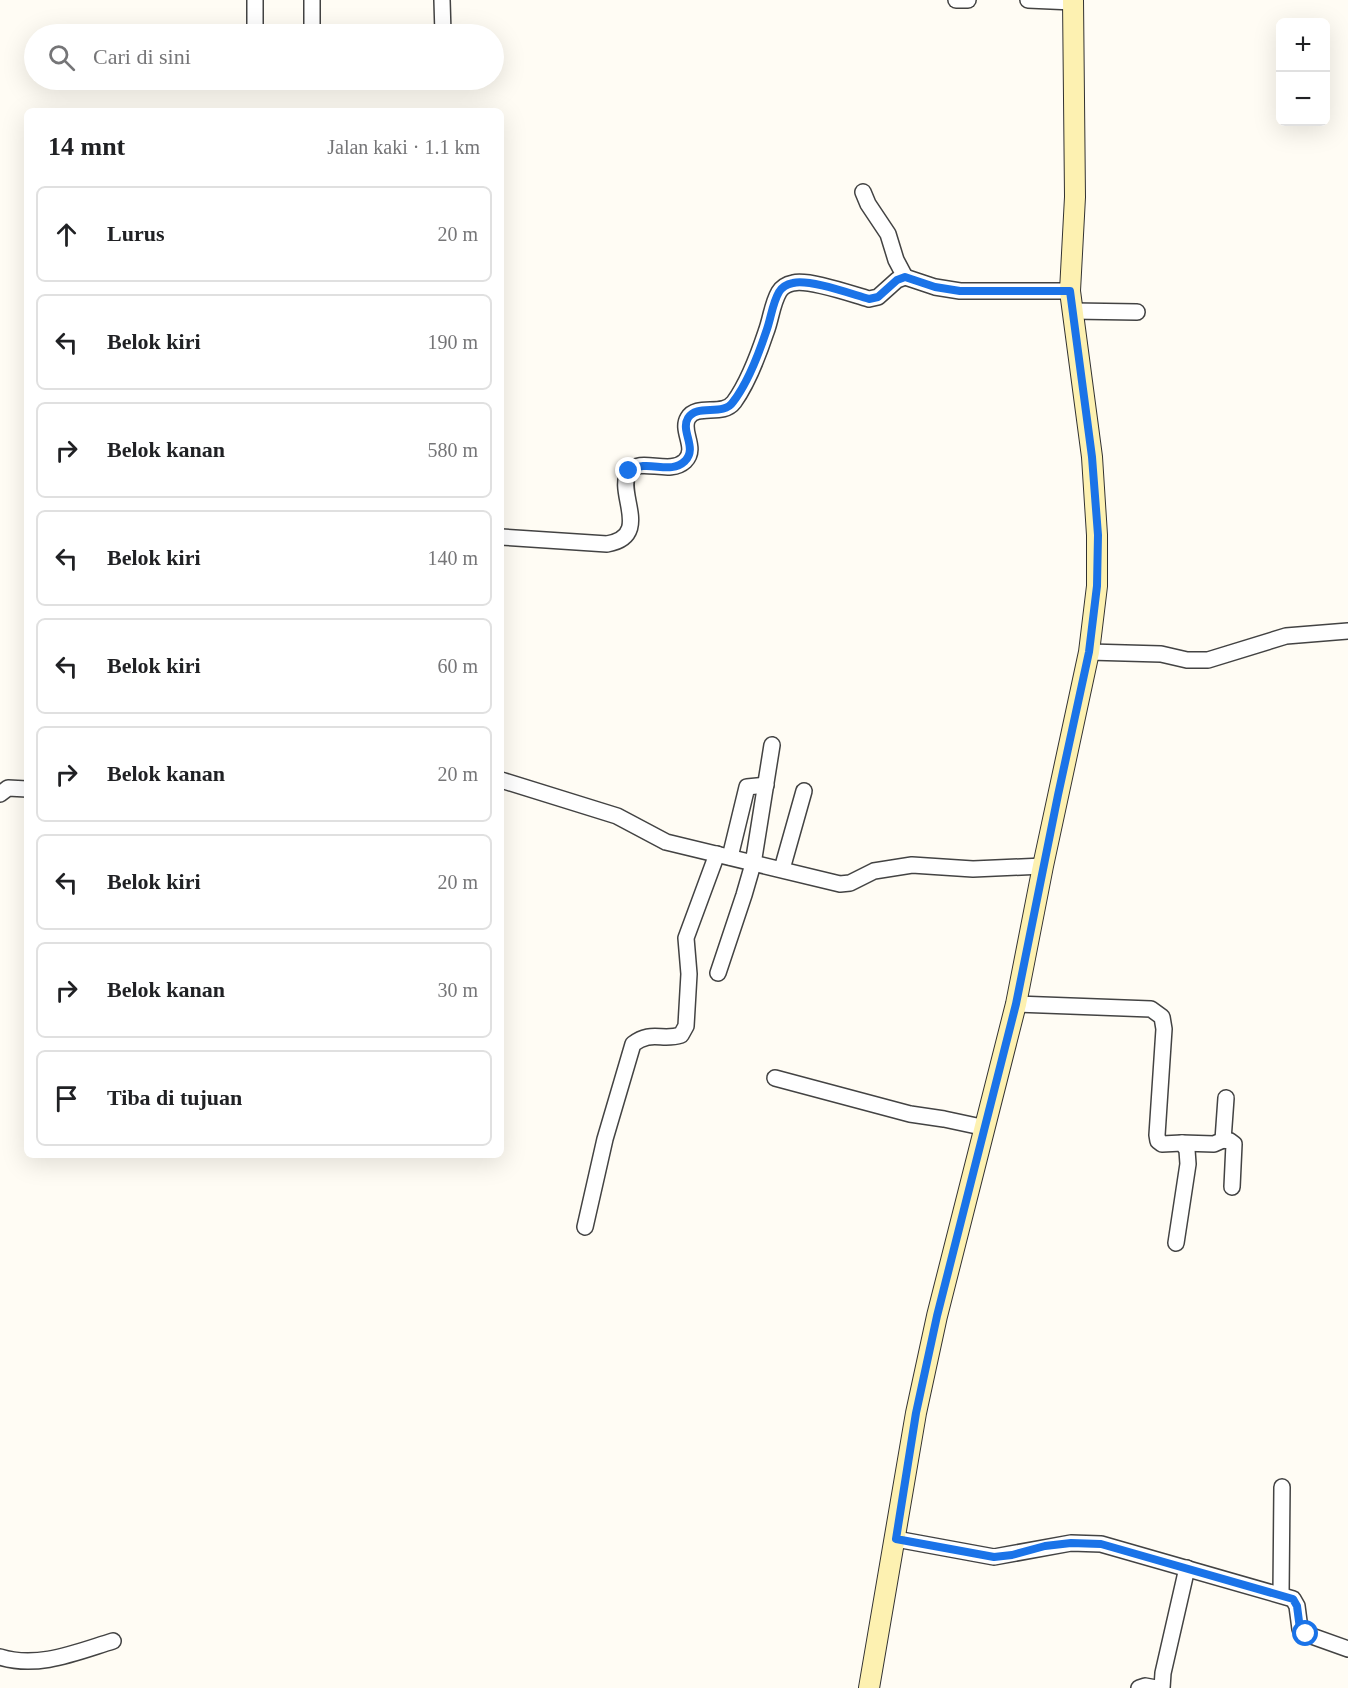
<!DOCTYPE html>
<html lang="id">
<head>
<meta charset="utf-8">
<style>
  :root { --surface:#fff; --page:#f2f2f2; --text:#202124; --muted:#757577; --line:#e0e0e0 }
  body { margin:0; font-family:Georgia,serif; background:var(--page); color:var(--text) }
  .controls { position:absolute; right:18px; top:18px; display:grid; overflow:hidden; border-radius:9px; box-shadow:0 6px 24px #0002 }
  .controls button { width:54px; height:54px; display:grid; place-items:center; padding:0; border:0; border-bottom:2px solid var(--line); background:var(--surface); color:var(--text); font:30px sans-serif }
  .stop { position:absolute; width:18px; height:18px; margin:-14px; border:4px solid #1a73e8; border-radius:50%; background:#fff }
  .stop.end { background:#1a73e8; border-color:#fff; box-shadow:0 2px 6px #0008 }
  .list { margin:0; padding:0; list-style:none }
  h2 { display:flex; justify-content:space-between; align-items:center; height:78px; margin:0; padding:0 24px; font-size:26px }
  h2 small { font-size:20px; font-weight:400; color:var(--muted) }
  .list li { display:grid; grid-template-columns:39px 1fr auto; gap:18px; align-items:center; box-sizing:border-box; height:96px; margin:0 12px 12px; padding:0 12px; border:2px solid var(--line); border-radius:9px }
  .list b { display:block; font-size:22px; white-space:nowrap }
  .list em { font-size:20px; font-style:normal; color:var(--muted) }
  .icon { flex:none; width:33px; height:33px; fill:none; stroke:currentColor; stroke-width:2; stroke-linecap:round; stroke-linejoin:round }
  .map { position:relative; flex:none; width:1348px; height:1688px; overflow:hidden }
  .search { position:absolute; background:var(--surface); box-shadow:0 6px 24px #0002; left:24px; top:24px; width:480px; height:66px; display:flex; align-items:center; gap:15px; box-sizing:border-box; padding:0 21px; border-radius:33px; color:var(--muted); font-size:22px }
  .panel { position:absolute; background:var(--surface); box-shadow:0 6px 24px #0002; left:24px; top:108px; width:480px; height:1050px; border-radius:9px }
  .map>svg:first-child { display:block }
</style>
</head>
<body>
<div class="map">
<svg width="1348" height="1688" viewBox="0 0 1348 1688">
  <rect width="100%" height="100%" fill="#fffcf4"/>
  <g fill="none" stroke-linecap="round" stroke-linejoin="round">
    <g stroke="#434343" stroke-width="18">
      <g id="street">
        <path d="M 312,0 L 312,34"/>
        <path d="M 442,0 L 443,34"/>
        <path d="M 956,0 L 968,0"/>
        <path d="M 1028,0 L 1073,2"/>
        <path d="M 255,34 L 255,0"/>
        <path d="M 309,81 L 309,80"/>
        <path d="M 863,192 L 868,204 L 888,234 L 896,260 L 905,277"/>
        <path d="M 1073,311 L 1137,312"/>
        <path d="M 501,537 L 607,544 C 653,536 615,492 629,472 C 640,456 669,476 685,461 C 698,448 680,431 688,418 C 697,403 723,417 734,402 C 747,384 759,353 766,332 C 771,319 772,304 779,292 C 782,287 788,284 793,283 C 809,279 851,294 869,299 L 878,297 L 897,280 L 905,277 L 935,287 L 960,291 L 1070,291"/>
        <path d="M 1089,652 L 1161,654 L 1187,660 L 1208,660 L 1286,636 L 1348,631"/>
        <path d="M 501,780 L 617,816 L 666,842 L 840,884 L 850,883 L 874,871 L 912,865 L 973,869 L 1043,866"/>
        <path d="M 0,794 L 8,788 L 27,789"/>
        <path d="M 730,857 L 747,787 L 766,785"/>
        <path d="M 782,869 L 804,791"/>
        <path d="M 718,973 L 744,895 L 753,864 L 772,745"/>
        <path d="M 1016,1004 L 1151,1009 L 1162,1017 L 1164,1029 L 1157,1135 L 1158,1141 L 1162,1144 L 1182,1143 L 1187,1150 L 1188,1164 L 1176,1243"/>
        <path d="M 775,1078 L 910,1114 L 944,1119 L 986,1128"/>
        <path d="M 1223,1140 L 1230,1141 L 1234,1144 L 1232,1187"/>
        <path d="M 1182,1143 L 1214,1144 L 1223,1140 L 1226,1098"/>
        <path d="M 585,1227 L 605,1139 L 633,1044 C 651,1030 662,1041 681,1035 L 686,1026 L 689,974 L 686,938 L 717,854"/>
        <path d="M 896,1539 L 994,1557 L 1071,1543 L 1101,1544 L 1293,1599 L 1297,1606 L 1300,1629 L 1306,1634 L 1348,1649"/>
        <path d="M 1281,1594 L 1282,1487"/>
        <path d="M 0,1657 C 38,1669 77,1652 113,1641"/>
        <path d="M 1139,1688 L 1145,1686 L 1156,1688"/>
        <path d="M 1162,1688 L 1163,1673 L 1187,1568"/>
      </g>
    </g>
    <g stroke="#323232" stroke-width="22">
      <path id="secondary" d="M 869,1688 L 916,1413 L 937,1316 L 1016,1004 L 1043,866 L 1089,652 L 1097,586 L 1097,535 L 1092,457 L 1070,291 L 1075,197 L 1073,0"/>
    </g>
    <use href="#street" stroke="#fff" stroke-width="15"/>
    <use href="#secondary" stroke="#fdf1b1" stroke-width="20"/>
  </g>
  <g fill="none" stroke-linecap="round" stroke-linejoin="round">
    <path stroke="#1a73e8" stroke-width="8" d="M 629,471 C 648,458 669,476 685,461 C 698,448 680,431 688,418 C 697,403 723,417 733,402 C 747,384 759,353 766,332 C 771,319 772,304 779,292 C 782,287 788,284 793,283 C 810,279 851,294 869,299 L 878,297 L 897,280 L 905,277 L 935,287 L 960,291 L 1070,291 L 1092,457 L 1098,535 L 1097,586 L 1089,652 L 1058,795 L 1016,1004 L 937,1316 L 916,1413 L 896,1539 L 994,1557 L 1012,1555 L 1045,1546 L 1071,1543 L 1101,1544 L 1293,1599 L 1297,1606 L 1300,1629 L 1306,1634"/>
  </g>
</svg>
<div class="controls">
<button>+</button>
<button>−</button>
</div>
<div class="stop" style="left:1306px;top:1634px"></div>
<div class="stop end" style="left:629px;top:471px"></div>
<div class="search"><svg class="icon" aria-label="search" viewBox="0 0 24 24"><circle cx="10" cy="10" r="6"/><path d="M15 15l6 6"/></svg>Cari di sini</div>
<section class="panel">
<h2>14 mnt<small>Jalan kaki · 1.1 km</small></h2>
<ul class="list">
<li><svg class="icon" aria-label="ahead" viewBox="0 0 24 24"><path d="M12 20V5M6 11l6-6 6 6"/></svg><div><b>Lurus</b></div><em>20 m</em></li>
<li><svg class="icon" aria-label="left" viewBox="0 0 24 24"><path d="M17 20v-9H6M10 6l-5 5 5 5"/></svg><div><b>Belok kiri</b></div><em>190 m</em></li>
<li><svg class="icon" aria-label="right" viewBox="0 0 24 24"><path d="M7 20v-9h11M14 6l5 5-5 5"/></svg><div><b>Belok kanan</b></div><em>580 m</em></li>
<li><svg class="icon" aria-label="left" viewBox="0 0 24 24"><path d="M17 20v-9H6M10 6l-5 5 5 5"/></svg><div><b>Belok kiri</b></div><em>140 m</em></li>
<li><svg class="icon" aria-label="left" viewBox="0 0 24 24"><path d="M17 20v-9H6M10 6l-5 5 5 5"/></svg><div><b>Belok kiri</b></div><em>60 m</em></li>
<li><svg class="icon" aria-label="right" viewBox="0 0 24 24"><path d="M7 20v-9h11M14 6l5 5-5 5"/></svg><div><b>Belok kanan</b></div><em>20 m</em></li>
<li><svg class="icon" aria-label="left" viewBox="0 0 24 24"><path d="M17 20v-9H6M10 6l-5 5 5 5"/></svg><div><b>Belok kiri</b></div><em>20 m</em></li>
<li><svg class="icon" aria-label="right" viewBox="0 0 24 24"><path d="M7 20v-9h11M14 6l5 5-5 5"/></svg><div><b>Belok kanan</b></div><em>30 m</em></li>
<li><svg class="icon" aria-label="arrive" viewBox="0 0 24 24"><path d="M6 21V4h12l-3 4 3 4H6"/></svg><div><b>Tiba di tujuan</b></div></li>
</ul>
</section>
</div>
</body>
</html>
